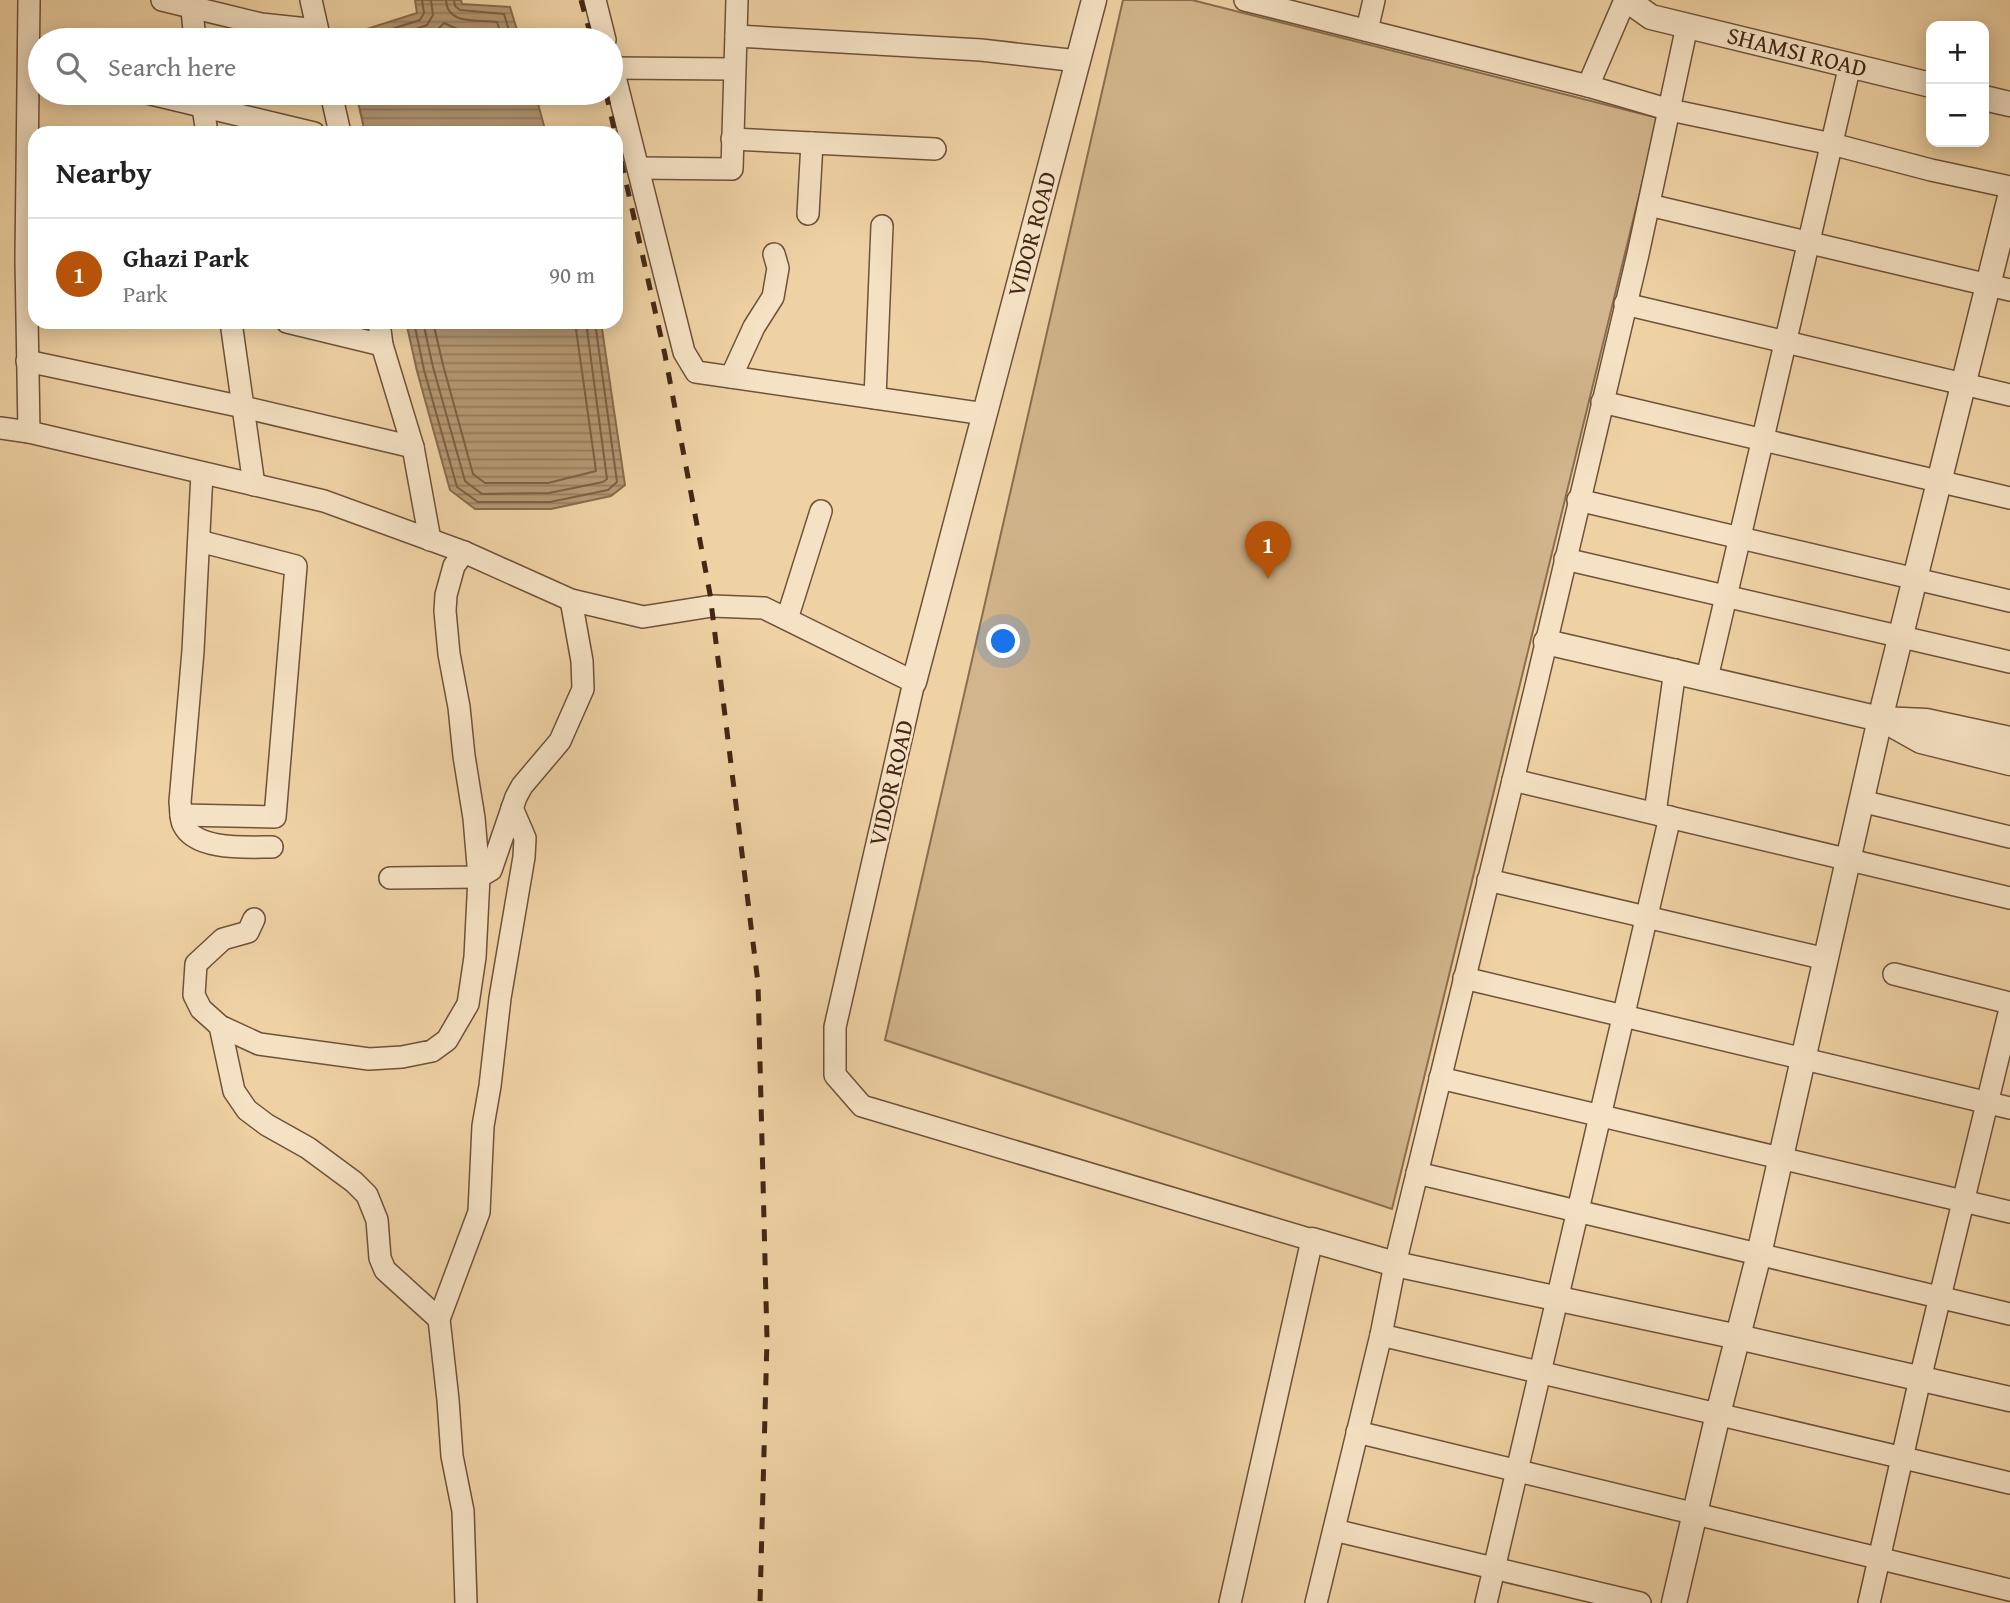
<!DOCTYPE html>
<html lang="en">
<head>
<meta charset="utf-8">
<style>
  :root { --surface:#fff; --page:#f6f6f6; --text:#222; --muted:#767676; --line:#e0e0e0; --accent:#b45309 }
  body { margin:0; font-family:"Gentium Book Plus",serif; background:var(--page); color:var(--text) }
  .controls { position:absolute; right:21px; top:21px; display:grid; overflow:hidden; border-radius:14px; box-shadow:0 4px 18px #0003 }
  .controls button { width:63px; height:63px; display:grid; place-items:center; padding:0; border:0; border-bottom:2px solid var(--line); background:var(--surface); color:var(--text); font:35px sans-serif }
  .you { position:absolute; left:1004px; top:642px; width:24px; height:24px; margin:-18px; border:5px solid #fff; border-radius:50%; background:#1a73e8; box-shadow:0 0 0 10px #1a73e833 }
  .badge { display:grid; place-items:center; width:46px; height:46px; border-radius:50%; background:var(--accent); color:#fff; font-size:23px; font-weight:700 }
  .pin { position:absolute; translate:-50% -58px; filter:drop-shadow(0 2px 4px #0008) }
  .pin::after { content:''; position:absolute; top:37px; width:24px; height:21px; background:inherit; clip-path:polygon(0 0,100% 0,50% 100%) }
  .list { margin:0; padding:0; list-style:none }
  h2 { display:flex; justify-content:space-between; align-items:center; height:91px; margin:0; padding:0 28px; font-size:30px }
  h2 small { font-size:23px; font-weight:400; color:var(--muted) }
  .list li { display:grid; grid-template-columns:46px 1fr auto; gap:21px; align-items:center; box-sizing:border-box; height:112px; padding:0 28px; border-top:2px solid var(--line) }
  .list b { display:block; font-size:26px; white-space:nowrap }
  .list p { margin:0; font-size:23px; white-space:nowrap; color:var(--muted) }
  .list em { font-size:23px; font-style:normal; color:var(--muted) }
  .icon { flex:none; width:38px; height:38px; fill:none; stroke:currentColor; stroke-width:2; stroke-linecap:round; stroke-linejoin:round }
  .map { position:relative; flex:none; width:2010px; height:1603px; overflow:hidden }
  .search { position:absolute; background:var(--surface); box-shadow:0 4px 18px #0003; left:28px; top:28px; width:595px; height:77px; display:flex; align-items:center; gap:18px; box-sizing:border-box; padding:0 24px; border-radius:38px; color:var(--muted); font-size:26px }
  .panel { position:absolute; background:var(--surface); box-shadow:0 4px 18px #0003; left:28px; top:126px; width:595px; height:203px; border-radius:21px }
  .map>svg:first-child { display:block }
</style>
</head>
<body>
<div class="map">
<svg width="2010" height="1603" viewBox="0 0 2010 1603">
  <defs>
    <pattern id="water-rules" width="6" height="5" patternUnits="userSpaceOnUse" patternTransform="scale(1.75)"><rect width="6" height="5" fill="#b59873"/><path d="M0 2.5h6" fill="none" stroke="#957c5d"/></pattern>
  </defs>
  <rect width="100%" height="100%" fill="#efd2a4"/>
  <filter id="stains"><feTurbulence type="fractalNoise" baseFrequency=".00286" numOctaves="4"/><feColorMatrix values="0 0 0 0 .2 0 0 0 0 .09 0 0 0 0 .02 0 0 0 .5 -.17"/></filter>
  <radialGradient id="worn" r=".72"><stop offset=".6" stop-color="#630" stop-opacity="0"/><stop offset="1" stop-color="#630" stop-opacity=".3"/></radialGradient>
  <path fill="#d2b58c" stroke="#8a6e50" stroke-width="2" d="M 1123,0 L 1192,0 L 1658,118 L 1392,1209 L 885,1040 Z"/>
  <g fill="url(#water-rules)" stroke="#876b4d" stroke-width="2">
    <path d="M 415,0 L 461,0 L 462,4 L 510,7 L 520,40 L 352,40 L 357,32 L 417,13 Z"/>
    <path d="M 356,93 L 535,93 L 546,133 L 365,133 Z"/>
    <path d="M 406,322 L 601,322 L 625,485 L 611,496 L 551,509 L 475,509 L 450,490 L 417,371 Z"/>
  </g>
  <g fill="none" stroke-linecap="round" stroke-linejoin="round">
    <g stroke="#7c6044" stroke-width="2">
      <path d="M 446,0 C 447,26 479,19 497,22 L 503,40"/>
      <path d="M 454,0 L 455,6 L 460,10 L 504,14 L 512,40"/>
      <path d="M 360,40 L 363,38 L 420,20 L 424,13 L 422,0"/>
      <path d="M 384,40 L 427,25 L 433,15 L 431,0"/>
      <path d="M 419,40 L 432,35 L 444,23 L 457,29 L 489,32 L 492,40"/>
      <path d="M 414,322 L 424,370 L 457,487 L 478,502 L 550,502 L 608,490 L 617,482 L 595,322"/>
      <path d="M 423,322 L 433,367 L 465,481 L 482,494 L 549,493 L 603,482 L 607,479 L 586,322"/>
      <path d="M 433,322 L 443,365 L 473,474 L 485,483 L 548,483 L 596,471 L 575,322"/>
    </g>
    <g stroke="#6e5239" stroke-width="24">
      <g id="minor">
        <path d="M 29,0 L 26,259 L 29,432"/>
        <path d="M 162,0 L 261,24 L 317,30"/>
        <path d="M 191,0 L 195,40"/>
        <path d="M 311,0 L 320,40"/>
        <path d="M 595,0 L 605,40"/>
        <path d="M 1245,0 L 1588,86 L 1670,110 L 1832,144 L 1931,170 L 2010,187"/>
        <path d="M 1367,30 L 1374,0"/>
        <path d="M 736,36 L 981,50 L 1078,61"/>
        <path d="M 611,61 L 684,352 L 696,372 L 985,414"/>
        <path d="M 613,68 L 734,69"/>
        <path d="M 1588,86 L 1625,0"/>
        <path d="M 147,93 L 314,133"/>
        <path d="M 331,93 L 340,133"/>
        <path d="M 201,95 L 207,133"/>
        <path d="M 732,139 L 935,149"/>
        <path d="M 638,168 L 732,169 L 737,0"/>
        <path d="M 1649,205 L 2010,290"/>
        <path d="M 808,214 L 812,143"/>
        <path d="M 1625,304 L 2010,395"/>
        <path d="M 231,322 L 254,485"/>
        <path d="M 287,322 L 382,345"/>
        <path d="M 379,322 L 382,345 L 413,447 L 430,540"/>
        <path d="M 27,361 L 243,407 L 413,447"/>
        <path d="M 731,377 L 754,327 L 773,297 L 778,268 L 774,254"/>
        <path d="M 875,398 L 882,226"/>
        <path d="M 1602,402 L 2010,498"/>
        <path d="M 0,428 L 29,432 L 324,501 L 464,552 L 571,600 L 643,617 L 712,606 L 764,608 L 914,682 L 835,1027 L 835,1075 L 862,1106 L 1312,1240 L 1230,1603"/>
        <path d="M 202,473 L 193,651 L 180,802 C 181,808 180,818 183,824 C 195,851 247,847 272,847"/>
        <path d="M 1578,500 L 2010,601"/>
        <path d="M 1565,559 L 2010,662"/>
        <path d="M 787,619 L 821,511"/>
        <path d="M 1707,678 L 1850,65"/>
        <path d="M 1513,780 L 2010,898"/>
        <path d="M 1861,801 L 2010,837"/>
        <path d="M 1655,813 L 1675,670"/>
        <path d="M 181,815 L 275,817 L 296,566 L 199,541"/>
        <path d="M 390,878 L 479,877 L 491,870 L 516,797 L 522,786 L 560,741 L 583,689 L 582,661 L 571,600"/>
        <path d="M 1488,880 L 1826,959"/>
        <path d="M 254,919 L 248,932 L 223,939 L 196,964 L 194,995 L 201,1009 L 220,1026 L 259,1044 L 369,1059 L 402,1057 L 432,1051 L 447,1040 L 468,1004 L 475,957 L 479,877 L 474,818 L 464,756 L 459,707 L 449,654 L 445,611 L 446,595 L 454,566 L 464,552"/>
        <path d="M 1894,974 L 2010,1003"/>
        <path d="M 1464,978 L 2010,1108"/>
        <path d="M 220,1026 L 234,1091 L 247,1110 L 267,1125 L 308,1148 L 354,1182 L 367,1195 L 377,1220 L 380,1258 L 385,1270 L 439,1319"/>
        <path d="M 1440,1078 L 2010,1212"/>
        <path d="M 1417,1173 L 2010,1314"/>
        <path d="M 1381,1335 L 2010,1483"/>
        <path d="M 1357,1432 L 2010,1590"/>
        <path d="M 1334,1530 L 1640,1603"/>
        <path d="M 466,1603 L 463,1511 L 452,1456 L 448,1400 L 439,1319 L 479,1212 L 483,1126 L 490,1086 L 500,998 L 524,857 L 525,838 L 512,808"/>
        <path d="M 1316,1603 L 1381,1335 L 1395,1264 L 1535,690 L 1638,254 L 1687,26"/>
        <path d="M 1486,1603 L 1670,817"/>
        <path d="M 1869,1603 L 1920,1379 L 2010,1009"/>
      </g>
    </g>
    <g stroke="#6e5239" stroke-width="27">
      <g id="tertiary">
        <path d="M 1627,0 L 1651,17 L 1931,85"/>
        <path d="M 1984,98 L 2010,104"/>
        <path d="M 1546,642 L 1880,719 L 1926,721 L 2010,739"/>
        <path d="M 914,682 L 1094,0"/>
        <path d="M 1887,722 L 1921,741 L 2010,763"/>
        <path d="M 1312,1240 L 1395,1264 L 1738,1337 L 2010,1399"/>
        <path d="M 1674,1603 L 1718,1414 L 1759,1254 L 1880,719 L 2010,197"/>
      </g>
    </g>
    <use href="#minor" stroke="#f5e2c4" stroke-width="21"/>
    <use href="#tertiary" stroke="#f5e2c4" stroke-width="24"/>
    <g stroke="#432715" stroke-width="5" stroke-dasharray="12 12" stroke-linecap="butt">
      <path d="M 581,0 L 592,40"/>
      <path d="M 606,93 L 615,133"/>
      <path d="M 616,138 L 665,355 L 710,594 L 758,983 L 767,1339 L 760,1603"/>
    </g>
  </g>
  <g text-anchor="middle" stroke-width="5" stroke-linejoin="round" paint-order="stroke">
    <g font-size="24" fill="#432715" stroke="#f5e2c4">
      <text transform="translate(1797 52) rotate(14)" y="8">SHAMSI ROAD</text>
      <text transform="translate(1032 234) rotate(-75)" y="8">VIDOR ROAD</text>
      <text transform="translate(891 783) rotate(-77)" y="8">VIDOR ROAD</text>
    </g>
  </g>
  <rect width="100%" height="100%" filter="url(#stains)"/>
  <rect width="100%" height="100%" fill="url(#worn)"/>
</svg>
<div class="controls">
<button>+</button>
<button>−</button>
</div>
<div class="you"></div>
<div class="pin badge" style="left:1268px;top:579px">1</div>
<div class="search"><svg class="icon" aria-label="search" viewBox="0 0 24 24"><circle cx="10" cy="10" r="6"/><path d="M15 15l6 6"/></svg>Search here</div>
<section class="panel">
<h2>Nearby<small></small></h2>
<ul class="list">
<li><span class="badge">1</span><div><b>Ghazi Park</b><p>Park</p></div><em>90 m</em></li>
</ul>
</section>
</div>
</body>
</html>
